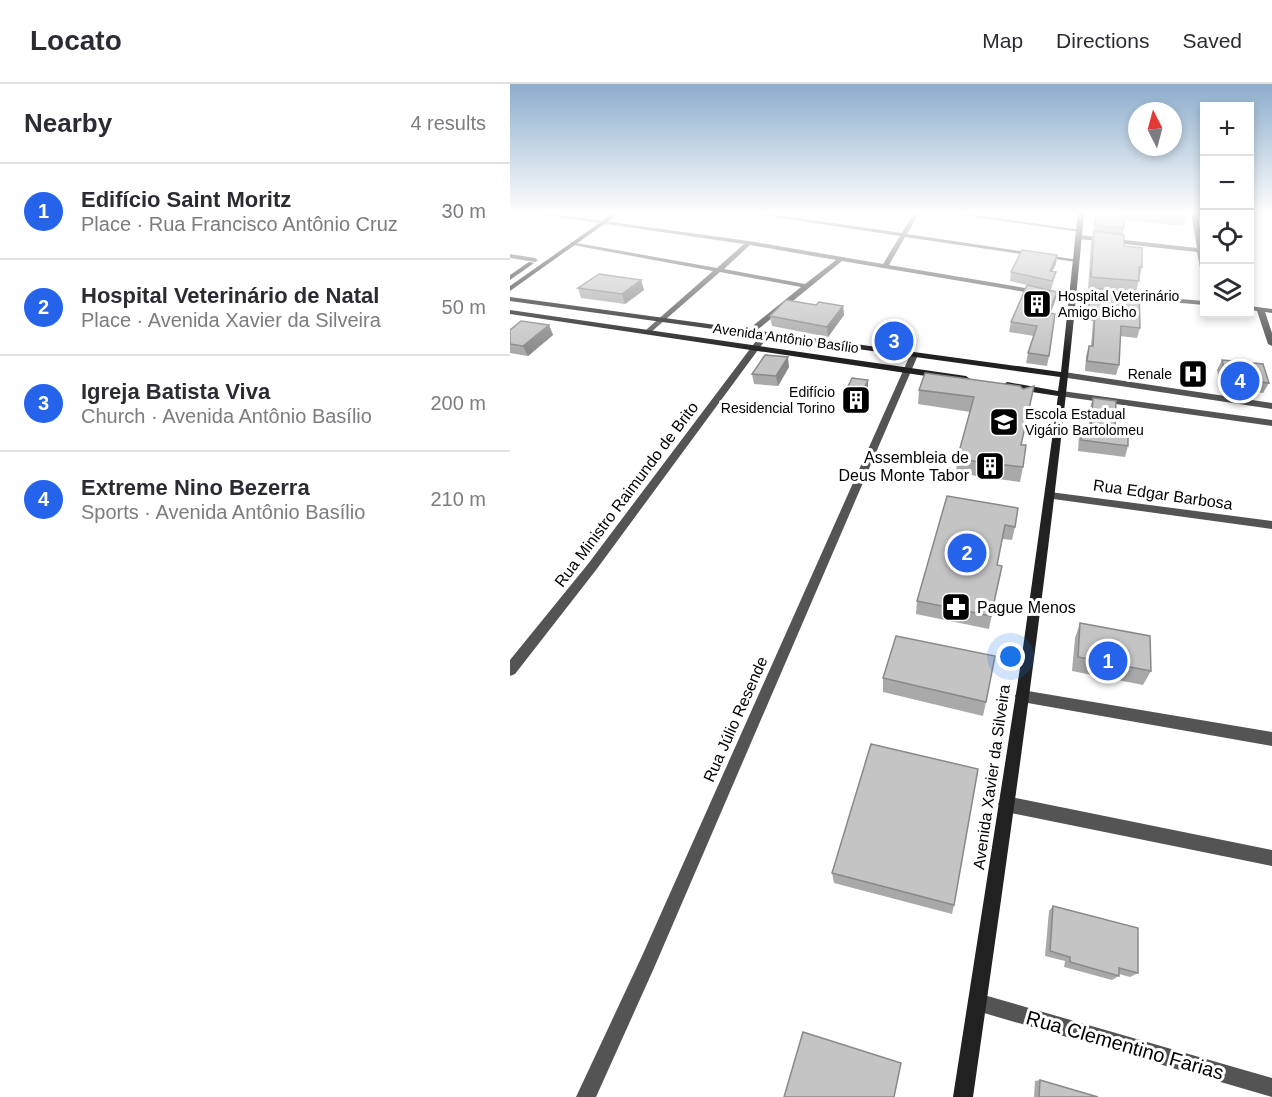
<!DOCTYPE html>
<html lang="en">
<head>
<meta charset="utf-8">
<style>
  :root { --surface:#fff; --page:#f2f2f3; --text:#2b2b33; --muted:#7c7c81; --line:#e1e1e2; --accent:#2563eb }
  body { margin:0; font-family:Arial,sans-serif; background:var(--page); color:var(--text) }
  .controls { position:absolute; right:18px; top:18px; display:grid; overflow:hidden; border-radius:0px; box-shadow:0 3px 9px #0003 }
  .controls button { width:54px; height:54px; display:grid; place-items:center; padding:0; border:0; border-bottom:2px solid var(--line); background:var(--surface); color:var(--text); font:30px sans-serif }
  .compass { position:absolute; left:618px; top:18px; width:54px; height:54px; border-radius:50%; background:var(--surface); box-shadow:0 3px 9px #0003; rotate:354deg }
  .you { position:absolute; left:501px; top:573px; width:21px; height:21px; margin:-15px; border:4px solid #fff; border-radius:50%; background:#1a73e8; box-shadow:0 0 0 9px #1a73e833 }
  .badge { display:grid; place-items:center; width:39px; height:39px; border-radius:50%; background:var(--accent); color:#fff; font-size:20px; font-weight:700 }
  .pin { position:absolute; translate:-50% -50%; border:3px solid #fff; box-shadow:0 2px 6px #0006 }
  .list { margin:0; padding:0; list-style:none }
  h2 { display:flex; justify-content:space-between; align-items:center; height:78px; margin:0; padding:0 24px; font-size:26px }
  h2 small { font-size:20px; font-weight:400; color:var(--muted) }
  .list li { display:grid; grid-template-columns:39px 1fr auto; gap:18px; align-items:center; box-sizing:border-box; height:96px; padding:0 24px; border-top:2px solid var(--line) }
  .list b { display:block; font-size:22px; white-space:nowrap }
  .list p { margin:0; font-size:20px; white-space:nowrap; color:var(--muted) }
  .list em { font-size:20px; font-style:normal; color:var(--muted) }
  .icon { flex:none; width:33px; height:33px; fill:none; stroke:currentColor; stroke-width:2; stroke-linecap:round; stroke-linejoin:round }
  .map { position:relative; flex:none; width:762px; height:1013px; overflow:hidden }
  header { display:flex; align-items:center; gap:36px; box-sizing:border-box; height:84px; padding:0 30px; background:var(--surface); border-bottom:2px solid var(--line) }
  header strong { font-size:28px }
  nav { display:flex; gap:33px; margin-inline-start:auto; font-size:21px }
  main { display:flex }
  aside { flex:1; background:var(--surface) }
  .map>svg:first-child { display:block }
</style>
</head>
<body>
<header>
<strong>Locato</strong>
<nav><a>Map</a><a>Directions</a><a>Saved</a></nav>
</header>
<main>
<aside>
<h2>Nearby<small>4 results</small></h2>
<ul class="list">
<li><span class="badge">1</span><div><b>Edifício Saint Moritz</b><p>Place · Rua Francisco Antônio Cruz</p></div><em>30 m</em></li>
<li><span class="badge">2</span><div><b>Hospital Veterinário de Natal</b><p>Place · Avenida Xavier da Silveira</p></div><em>50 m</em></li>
<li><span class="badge">3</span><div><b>Igreja Batista Viva</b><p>Church · Avenida Antônio Basílio</p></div><em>200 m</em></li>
<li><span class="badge">4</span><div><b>Extreme Nino Bezerra</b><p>Sports · Avenida Antônio Basílio</p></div><em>210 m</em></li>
</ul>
</aside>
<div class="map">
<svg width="762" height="1013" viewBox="0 0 762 1013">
  <rect width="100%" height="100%" fill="#fff"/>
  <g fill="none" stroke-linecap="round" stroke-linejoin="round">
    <g fill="#545454" fill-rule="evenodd">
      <path d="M 14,128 L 27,128 L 239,157 L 373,180 L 390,152 L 232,128 L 245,128 L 392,149 L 404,128 L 410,128 L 397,150 L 569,176 L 566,178 L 395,153 L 379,181 L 562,212 L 566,214 L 562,216 L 332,177 L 241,251 L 234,249 L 291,203 L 210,188 L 140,249 L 136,247 L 137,245 L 203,187 L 63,161 L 61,160 L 61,158 L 207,184 L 234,160 ZM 240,161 L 326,176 L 295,200 L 214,185 Z"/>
      <path d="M 431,128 L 445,128 L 572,146 L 569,148 Z"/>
      <path d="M 681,128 L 687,128 L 694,166 L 694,190 L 691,188 L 687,168 L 569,155 L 566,153 L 569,151 L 687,164 Z"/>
      <path d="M 0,170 L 25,174 L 28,176 L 25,178 L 0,174 Z"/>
      <path d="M 560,206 L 595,209 L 599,211 L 595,213 L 563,210 L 560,210 Z"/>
      <path d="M 612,210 L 694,217 L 694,221 L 615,214 L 612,214 Z"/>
      <path d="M 740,222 L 762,225 L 762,229 L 755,228 L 762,249 L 762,262 L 758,260 L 747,227 L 740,226 Z"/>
      <path d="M 252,249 L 259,251 L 86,486 L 5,590 L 0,592 L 0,576 L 78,480 Z"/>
      <path d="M 401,269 L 408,271 L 144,884 L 86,1013 L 66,1013 L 132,872 Z"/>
      <path d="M 554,288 L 762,319 L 762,325 L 551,293 L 551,289 Z"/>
      <path d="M 552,307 L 762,336 L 762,342 L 549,312 L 548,310 Z"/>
      <path d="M 540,408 L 762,437 L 762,445 L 536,414 L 535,412 Z"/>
      <path d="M 512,606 L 762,648 L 762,662 L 512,618 L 507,616 L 505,612 L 507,608 Z"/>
      <path d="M 496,712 L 762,766 L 762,782 L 496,728 L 491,725 L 488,720 L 491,715 Z"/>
      <path d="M 467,909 L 762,994 L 762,1013 L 467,927 L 460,925 L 458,918 L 460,911 Z"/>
    </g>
    <g fill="#212121" fill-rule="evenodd">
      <path d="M 105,128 L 111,128 L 0,207 L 0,202 Z"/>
      <path d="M 568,128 L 574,128 C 548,424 505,718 463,1013 L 443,1013 L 512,571 L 548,312 L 497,304 L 493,301 L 497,298 L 548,307 L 550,293 L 0,217 L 0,213 L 551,288 Z"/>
      <path d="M 19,178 L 24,179 L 0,196 L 0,191 Z"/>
      <path d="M 0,226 L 456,292 L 460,295 L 456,298 L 0,230 Z"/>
    </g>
  </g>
  <g fill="#a9a9a9">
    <path d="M 585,128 L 676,128 L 676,133 L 673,142 L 615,136 L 613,151 L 614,162 L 632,183 L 626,208 L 630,244 L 627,254 L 610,252 L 609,281 L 606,291 L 575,287 L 576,272 L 579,262 L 581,262 L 583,237 L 577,237 L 578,214 L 580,205 L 578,205 L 581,159 L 583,150 Z"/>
    <path d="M 547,171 L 546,180 L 542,187 L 546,188 L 541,206 L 547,208 L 545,217 L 540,230 L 539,272 L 537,282 L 516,279 L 518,269 L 524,252 L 499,248 L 501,238 L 517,201 L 500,197 L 501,188 Z"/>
    <path d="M 131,196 L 134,206 L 115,220 L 71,214 L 68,204 Z"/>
    <path d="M 333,222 L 334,231 L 318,253 L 262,242 L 260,232 Z"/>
    <path d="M 39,241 L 43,251 L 18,272 L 0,269 L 0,246 Z"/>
    <path d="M 712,276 L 759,299 L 753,309 L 711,304 L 707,286 Z"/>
    <path d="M 279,283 L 268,302 L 244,300 L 242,290 Z"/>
    <path d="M 510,302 L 513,383 L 510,398 L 446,389 L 447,375 L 460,328 L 408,320 L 409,306 Z"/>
    <path d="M 358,307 L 349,326 L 334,324 L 333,313 Z"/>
    <path d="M 583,314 L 618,362 L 615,373 L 568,367 L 569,351 L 572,341 L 579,341 L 580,324 Z"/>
    <path d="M 437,412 L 505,443 L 502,456 L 492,455 L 487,481 L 492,482 L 479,545 L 406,530 L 407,517 Z"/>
    <path d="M 570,539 L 641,587 L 633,601 L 562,587 L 565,554 Z"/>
    <path d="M 373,594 L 476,618 L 473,632 L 373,608 Z"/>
    <path d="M 322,789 L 444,821 L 442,830 L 324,799 Z"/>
    <path d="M 543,822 L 628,889 L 620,893 L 609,890 L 609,892 L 602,896 L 554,883 L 555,877 L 535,872 L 539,827 Z"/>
    <path d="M 530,996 L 588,1013 L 524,1013 L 525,997 Z"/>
  </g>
  <g fill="#898989">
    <path d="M 547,171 L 546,180 L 538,196 L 540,187 Z"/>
    <path d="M 131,196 L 134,206 L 115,220 L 112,210 Z"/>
    <path d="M 547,208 L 545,217 L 537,239 L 539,229 Z"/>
    <path d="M 333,222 L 334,231 L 318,253 L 317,243 Z"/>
    <path d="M 39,241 L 43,251 L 18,272 L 13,262 Z"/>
    <path d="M 278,273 L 279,283 L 268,302 L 266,292 Z"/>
    <path d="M 358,296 L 358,307 L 349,326 L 349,316 Z"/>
  </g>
  <g fill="#c4c4c4" stroke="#898989" stroke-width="1.5">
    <path d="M 586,128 L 615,128 L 614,144 L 585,141 Z"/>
    <path d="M 616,128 L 676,128 L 676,133 L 654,131 Z"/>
    <path d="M 584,147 L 614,151 L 614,162 L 632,164 L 632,183 L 629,183 L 629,197 L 581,193 Z"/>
    <path d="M 512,166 L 547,171 L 540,187 L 546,188 L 542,197 L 501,188 Z"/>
    <path d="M 89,190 L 131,196 L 112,210 L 68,204 Z"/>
    <path d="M 517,201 L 547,208 L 539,229 L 545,230 L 539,272 L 518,269 L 527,242 L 501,238 Z"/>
    <path d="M 580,204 L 629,208 L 630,244 L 611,242 L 609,281 L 577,277 L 579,262 L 583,262 L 585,227 L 579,227 Z"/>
    <path d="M 276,216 L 306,221 L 309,218 L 333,222 L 317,243 L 260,232 Z"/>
    <path d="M 11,237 L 39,241 L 13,262 L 0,260 L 0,246 Z"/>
    <path d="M 255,271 L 278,273 L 266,292 L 242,290 Z"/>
    <path d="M 712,276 L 753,280 L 759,299 L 716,294 Z"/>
    <path d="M 415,289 L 510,302 L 513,305 L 524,302 L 511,361 L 516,361 L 513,383 L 447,375 L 464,313 L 409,306 Z"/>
    <path d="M 342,294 L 358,296 L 349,316 L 333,313 Z"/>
    <path d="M 583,314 L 606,317 L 605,345 L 618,346 L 618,362 L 571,356 L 572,341 L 581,342 Z"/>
    <path d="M 437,412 L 508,424 L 505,443 L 495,441 L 487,481 L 492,482 L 481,532 L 407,517 Z"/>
    <path d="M 570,539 L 640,552 L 641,587 L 568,573 Z"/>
    <path d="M 386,552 L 485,572 L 476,618 L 373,594 Z"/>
    <path d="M 361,660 L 468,685 L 444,821 L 322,789 Z"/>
    <path d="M 543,822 L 628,844 L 628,889 L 609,884 L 609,892 L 560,878 L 560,873 L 540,867 Z"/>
    <path d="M 293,948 L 391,979 L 384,1013 L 274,1013 Z"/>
    <path d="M 530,996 L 588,1013 L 529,1013 Z"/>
  </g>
  <linearGradient id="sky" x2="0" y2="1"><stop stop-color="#8cadcc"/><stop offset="0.48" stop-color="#fff"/><stop offset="1" stop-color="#fff" stop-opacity="0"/></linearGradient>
  <rect width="762" height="269" fill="url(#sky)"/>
  <defs>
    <g id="building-square" transform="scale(1.5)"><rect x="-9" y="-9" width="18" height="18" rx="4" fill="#000" stroke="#fff"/><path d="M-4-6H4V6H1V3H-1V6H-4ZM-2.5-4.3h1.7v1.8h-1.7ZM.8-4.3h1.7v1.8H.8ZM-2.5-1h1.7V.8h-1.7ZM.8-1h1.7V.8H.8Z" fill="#fff"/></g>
    <g id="hospital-square" transform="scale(1.5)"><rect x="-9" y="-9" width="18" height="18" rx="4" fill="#000" stroke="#fff"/><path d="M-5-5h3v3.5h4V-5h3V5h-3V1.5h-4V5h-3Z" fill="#fff"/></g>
    <g id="school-square" transform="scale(1.5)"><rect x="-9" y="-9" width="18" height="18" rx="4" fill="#000" stroke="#fff"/><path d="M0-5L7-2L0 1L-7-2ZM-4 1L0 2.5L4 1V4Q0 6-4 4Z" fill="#fff"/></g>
    <g id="pharmacy-square" transform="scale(1.5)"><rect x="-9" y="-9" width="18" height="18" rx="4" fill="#000" stroke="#fff"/><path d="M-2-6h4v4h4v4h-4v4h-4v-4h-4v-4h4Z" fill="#fff"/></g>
  </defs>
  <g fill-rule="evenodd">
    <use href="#building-square" x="527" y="220"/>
    <use href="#hospital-square" x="683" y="290"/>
    <use href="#building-square" x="346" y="316"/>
    <use href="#school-square" x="494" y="338"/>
    <use href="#building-square" x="480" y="382"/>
    <use href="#pharmacy-square" x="446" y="523"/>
  </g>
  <g text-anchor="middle" stroke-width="6" stroke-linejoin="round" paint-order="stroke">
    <g font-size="14" fill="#000" stroke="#fff" text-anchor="start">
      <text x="548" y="217">Hospital Veterinário<tspan x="548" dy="16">Amigo Bicho</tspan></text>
      <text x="662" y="295" text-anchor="end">Renale</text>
      <text x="325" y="313" text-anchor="end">Edifício<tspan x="325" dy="16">Residencial Torino</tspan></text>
      <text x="515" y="335">Escola Estadual<tspan x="515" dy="16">Vigário Bartolomeu</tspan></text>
    </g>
    <g font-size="14" fill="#000" stroke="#fff">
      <text transform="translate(276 254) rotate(8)" y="5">Avenida Antônio Basílio</text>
    </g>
    <g font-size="16" fill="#000" stroke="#fff" text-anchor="end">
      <text x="459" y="379">Assembleia de<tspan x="459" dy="18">Deus Monte Tabor</tspan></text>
      <text x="467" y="529" text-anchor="start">Pague Menos</text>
    </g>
    <g font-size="16" fill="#000" stroke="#fff">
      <text transform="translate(116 410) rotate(-53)" y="6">Rua Ministro Raimundo de Brito</text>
      <text transform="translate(653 410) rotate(8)" y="6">Rua Edgar Barbosa</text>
      <text transform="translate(225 635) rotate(-66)" y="6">Rua Júlio Resende</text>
      <text transform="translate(481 693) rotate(-82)" y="6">Avenida Xavier da Silveira</text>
    </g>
    <g font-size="20" fill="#000" stroke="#fff">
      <text transform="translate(615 961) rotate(16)" y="7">Rua Clementino Farias</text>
    </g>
  </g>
</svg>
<div class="controls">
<button>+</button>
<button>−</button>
<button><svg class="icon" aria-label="locate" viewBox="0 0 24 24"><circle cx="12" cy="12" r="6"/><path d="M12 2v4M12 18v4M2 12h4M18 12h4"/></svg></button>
<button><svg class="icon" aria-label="layers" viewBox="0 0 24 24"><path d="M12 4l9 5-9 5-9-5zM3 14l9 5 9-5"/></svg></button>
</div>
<svg class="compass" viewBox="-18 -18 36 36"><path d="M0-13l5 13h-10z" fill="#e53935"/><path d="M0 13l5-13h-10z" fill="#7c7c81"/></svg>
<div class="you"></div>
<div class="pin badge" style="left:598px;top:577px">1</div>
<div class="pin badge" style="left:457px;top:469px">2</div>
<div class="pin badge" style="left:384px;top:257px">3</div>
<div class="pin badge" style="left:730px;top:297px">4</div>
</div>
</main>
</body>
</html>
